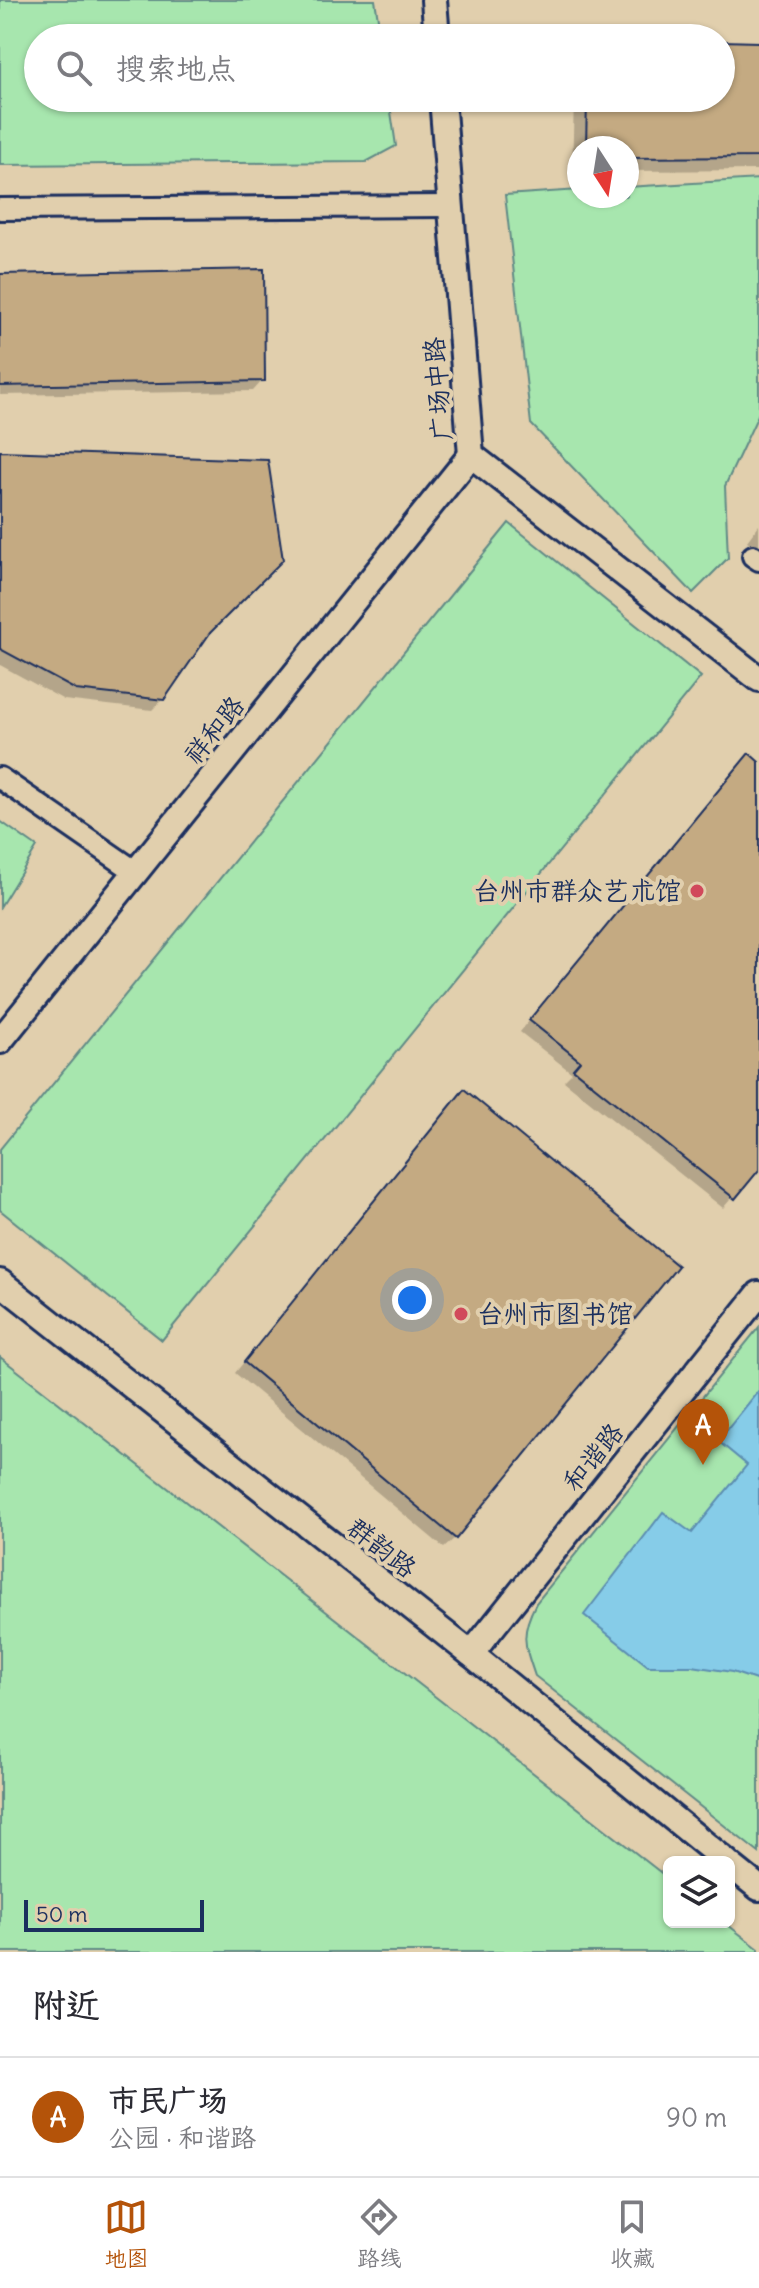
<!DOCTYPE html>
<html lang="zh">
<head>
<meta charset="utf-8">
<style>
  :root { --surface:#fff; --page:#f2f2f3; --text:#2b2b33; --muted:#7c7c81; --line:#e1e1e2; --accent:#b45309 }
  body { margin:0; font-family:Delius,"LXGW WenKai TC",sans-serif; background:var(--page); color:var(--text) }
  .controls { position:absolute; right:24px; bottom:24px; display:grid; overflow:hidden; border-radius:12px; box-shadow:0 2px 6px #0004 }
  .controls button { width:72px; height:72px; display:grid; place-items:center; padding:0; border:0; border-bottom:2px solid var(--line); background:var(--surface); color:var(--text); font:40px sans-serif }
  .compass { position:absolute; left:567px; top:136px; width:72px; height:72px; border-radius:50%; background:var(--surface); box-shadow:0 2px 6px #0004; rotate:168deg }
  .scale { position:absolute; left:24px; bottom:20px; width:180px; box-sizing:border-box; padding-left:8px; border:4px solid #1b2f5e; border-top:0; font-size:22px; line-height:28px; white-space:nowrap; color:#1b2f5e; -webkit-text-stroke:6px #e1cfad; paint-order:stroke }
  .you { position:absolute; left:412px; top:1300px; width:28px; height:28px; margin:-20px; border:6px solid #fff; border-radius:50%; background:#1a73e8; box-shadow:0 0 0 12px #1a73e833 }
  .badge { display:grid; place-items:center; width:52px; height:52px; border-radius:50%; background:var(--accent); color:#fff; font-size:26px; font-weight:700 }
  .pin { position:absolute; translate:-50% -66px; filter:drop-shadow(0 2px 4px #0008) }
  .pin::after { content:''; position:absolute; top:42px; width:28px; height:24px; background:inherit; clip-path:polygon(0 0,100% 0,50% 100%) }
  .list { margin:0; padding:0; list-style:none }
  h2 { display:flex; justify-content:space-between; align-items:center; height:104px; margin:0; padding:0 32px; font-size:34px }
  h2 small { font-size:26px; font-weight:400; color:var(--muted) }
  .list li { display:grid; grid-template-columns:52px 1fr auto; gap:24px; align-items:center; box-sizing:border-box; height:120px; padding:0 32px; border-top:2px solid var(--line) }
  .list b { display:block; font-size:30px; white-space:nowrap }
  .list p { margin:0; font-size:26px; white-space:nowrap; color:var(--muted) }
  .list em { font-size:26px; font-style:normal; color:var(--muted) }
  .icon { flex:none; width:44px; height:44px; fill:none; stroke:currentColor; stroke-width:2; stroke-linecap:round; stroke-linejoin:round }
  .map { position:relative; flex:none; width:759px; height:1952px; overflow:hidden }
  .search { position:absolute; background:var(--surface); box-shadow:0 2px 6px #0004; left:24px; right:24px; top:24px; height:88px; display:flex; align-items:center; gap:20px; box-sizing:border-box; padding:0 28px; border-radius:44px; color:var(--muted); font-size:30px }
  .sheet { height:224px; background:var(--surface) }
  nav { display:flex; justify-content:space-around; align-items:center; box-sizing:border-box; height:112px; border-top:2px solid var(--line); background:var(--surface); font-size:22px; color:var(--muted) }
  nav a { display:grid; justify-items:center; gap:4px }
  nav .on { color:var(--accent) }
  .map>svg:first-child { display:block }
</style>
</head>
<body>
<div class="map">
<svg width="759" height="1952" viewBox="0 0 759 1952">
  <rect width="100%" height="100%" fill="#e1cfad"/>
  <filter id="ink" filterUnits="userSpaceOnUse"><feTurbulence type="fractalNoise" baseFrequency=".0125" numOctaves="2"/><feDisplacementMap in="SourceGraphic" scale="16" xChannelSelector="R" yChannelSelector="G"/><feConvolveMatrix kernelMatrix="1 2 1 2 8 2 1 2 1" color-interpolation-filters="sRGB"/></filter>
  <g filter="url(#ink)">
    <g fill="#a7e6ae" stroke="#618a86" stroke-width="2">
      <path d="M 0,0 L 375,0 L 381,38 L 38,38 L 38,98 L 389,98 L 396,146 L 366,162 L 0,165 Z"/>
      <path d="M 759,179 L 759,413 L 725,486 L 728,558 L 693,593 L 531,424 L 505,195 L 579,190 L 579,196 L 627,196 L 627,187 Z"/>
      <path d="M 509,523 L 701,677 L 162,1340 L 0,1210 L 0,1149 Z"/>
      <path d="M 0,821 L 37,847 L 0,907 Z"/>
      <path d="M 759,1327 L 759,1853 L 535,1676 C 524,1644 520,1634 536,1603 Z"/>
      <path d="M 0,1357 L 669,1879 L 669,1922 L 724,1922 L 759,1949 L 759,1952 L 0,1952 Z"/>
    </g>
    <path fill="#86cce8" stroke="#5b8db1" stroke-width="2" d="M 759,1390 L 759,1681 L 732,1672 L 692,1666 L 648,1666 L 584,1615 L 663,1512 L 692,1533 L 747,1465 L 718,1441 Z"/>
    <g fill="#0003">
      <path d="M 721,43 L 759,44 L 759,170 L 627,171 L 627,148 L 579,148 L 579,172 L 572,172 L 574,98 L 721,98 Z"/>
      <path d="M 0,276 L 263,380 L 253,391 L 0,395 Z"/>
      <path d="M 0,453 L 208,632 L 163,699 L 152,710 L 64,700 L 0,665 Z"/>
      <path d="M 759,525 L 759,551 L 747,541 Z"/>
      <path d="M 759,765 L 759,1167 L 723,1208 L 564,1081 L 572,1073 L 520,1032 L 738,766 Z"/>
      <path d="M 454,1102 L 455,1538 L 444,1548 L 235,1373 Z"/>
    </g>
    <g fill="#c4aa82" stroke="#1b2f5e" stroke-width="2">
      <path d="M 721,41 L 759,42 L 759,157 L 627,158 L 627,148 L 586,148 L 587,98 L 721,98 Z"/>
      <path d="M 264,269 L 265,381 L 0,386 L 0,274 Z"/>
      <path d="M 0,451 L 268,460 L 283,560 L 210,633 L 164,700 L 76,690 L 0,649 Z"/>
      <path d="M 749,753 L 759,762 L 759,1170 L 735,1199 L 573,1069 L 580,1061 L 529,1020 Z"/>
      <path d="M 464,1089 L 678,1266 L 456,1539 L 244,1362 Z"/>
    </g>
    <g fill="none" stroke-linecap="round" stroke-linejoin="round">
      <g stroke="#1b2f5e" stroke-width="26">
        <g id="minor">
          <path d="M 0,209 L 451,206"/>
          <path d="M 753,556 L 759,560"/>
          <path d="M 0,778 L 136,872"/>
        </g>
      </g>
      <g stroke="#1b2f5e" stroke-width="30">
        <g id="tertiary">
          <path d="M 434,0 L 437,38"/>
          <path d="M 442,98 L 471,455 L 759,679"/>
          <path d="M 0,1041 L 471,455"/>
          <path d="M 0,1282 L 471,1654 L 727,1862"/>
          <path d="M 471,1654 L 759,1294"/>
          <path d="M 729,1864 L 759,1888"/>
        </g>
      </g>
      <use href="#minor" stroke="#e1cfad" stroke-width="20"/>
      <use href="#tertiary" stroke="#e1cfad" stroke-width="24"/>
    </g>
  </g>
  <g fill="#d1495b" stroke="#e1cfad" stroke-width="3">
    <circle cx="697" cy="891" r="8"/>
    <circle cx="461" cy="1314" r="8"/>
  </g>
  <g text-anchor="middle" stroke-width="8" stroke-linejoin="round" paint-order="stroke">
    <g font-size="26" fill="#1b2f5e" stroke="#e1cfad">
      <text transform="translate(438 389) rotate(-95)" y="9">广场中路</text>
      <text transform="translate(214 730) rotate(-51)" y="9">祥和路</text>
      <text transform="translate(593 1457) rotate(-51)" y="9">和谐路</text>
      <text transform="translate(382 1548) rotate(38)" y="9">群韵路</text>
    </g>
    <g font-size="26" fill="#1b2f5e" stroke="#e1cfad" text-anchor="end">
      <text x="681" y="900">台州市群众艺术馆</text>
      <text x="477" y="1323" text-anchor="start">台州市图书馆</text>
    </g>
  </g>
</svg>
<div class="controls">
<button><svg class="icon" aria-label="layers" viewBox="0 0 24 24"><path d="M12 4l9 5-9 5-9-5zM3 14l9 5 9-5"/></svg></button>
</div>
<svg class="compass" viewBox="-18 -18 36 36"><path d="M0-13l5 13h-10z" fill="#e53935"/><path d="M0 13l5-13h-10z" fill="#7c7c81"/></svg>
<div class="scale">50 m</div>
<div class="you"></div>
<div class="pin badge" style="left:703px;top:1465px">A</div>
<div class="search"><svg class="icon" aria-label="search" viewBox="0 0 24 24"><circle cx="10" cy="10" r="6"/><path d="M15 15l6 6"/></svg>搜索地点</div>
</div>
<section class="sheet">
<h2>附近<small></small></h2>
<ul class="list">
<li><span class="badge">A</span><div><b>市民广场</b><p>公园 · 和谐路</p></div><em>90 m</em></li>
</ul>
</section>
<nav>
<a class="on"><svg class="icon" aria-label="map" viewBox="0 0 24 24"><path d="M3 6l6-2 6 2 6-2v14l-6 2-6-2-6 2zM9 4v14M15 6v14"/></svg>地图</a>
<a><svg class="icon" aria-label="directions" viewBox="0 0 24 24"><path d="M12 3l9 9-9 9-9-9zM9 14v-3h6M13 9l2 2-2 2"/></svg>路线</a>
<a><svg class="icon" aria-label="saved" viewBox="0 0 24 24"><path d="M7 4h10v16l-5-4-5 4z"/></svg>收藏</a>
</nav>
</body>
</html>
